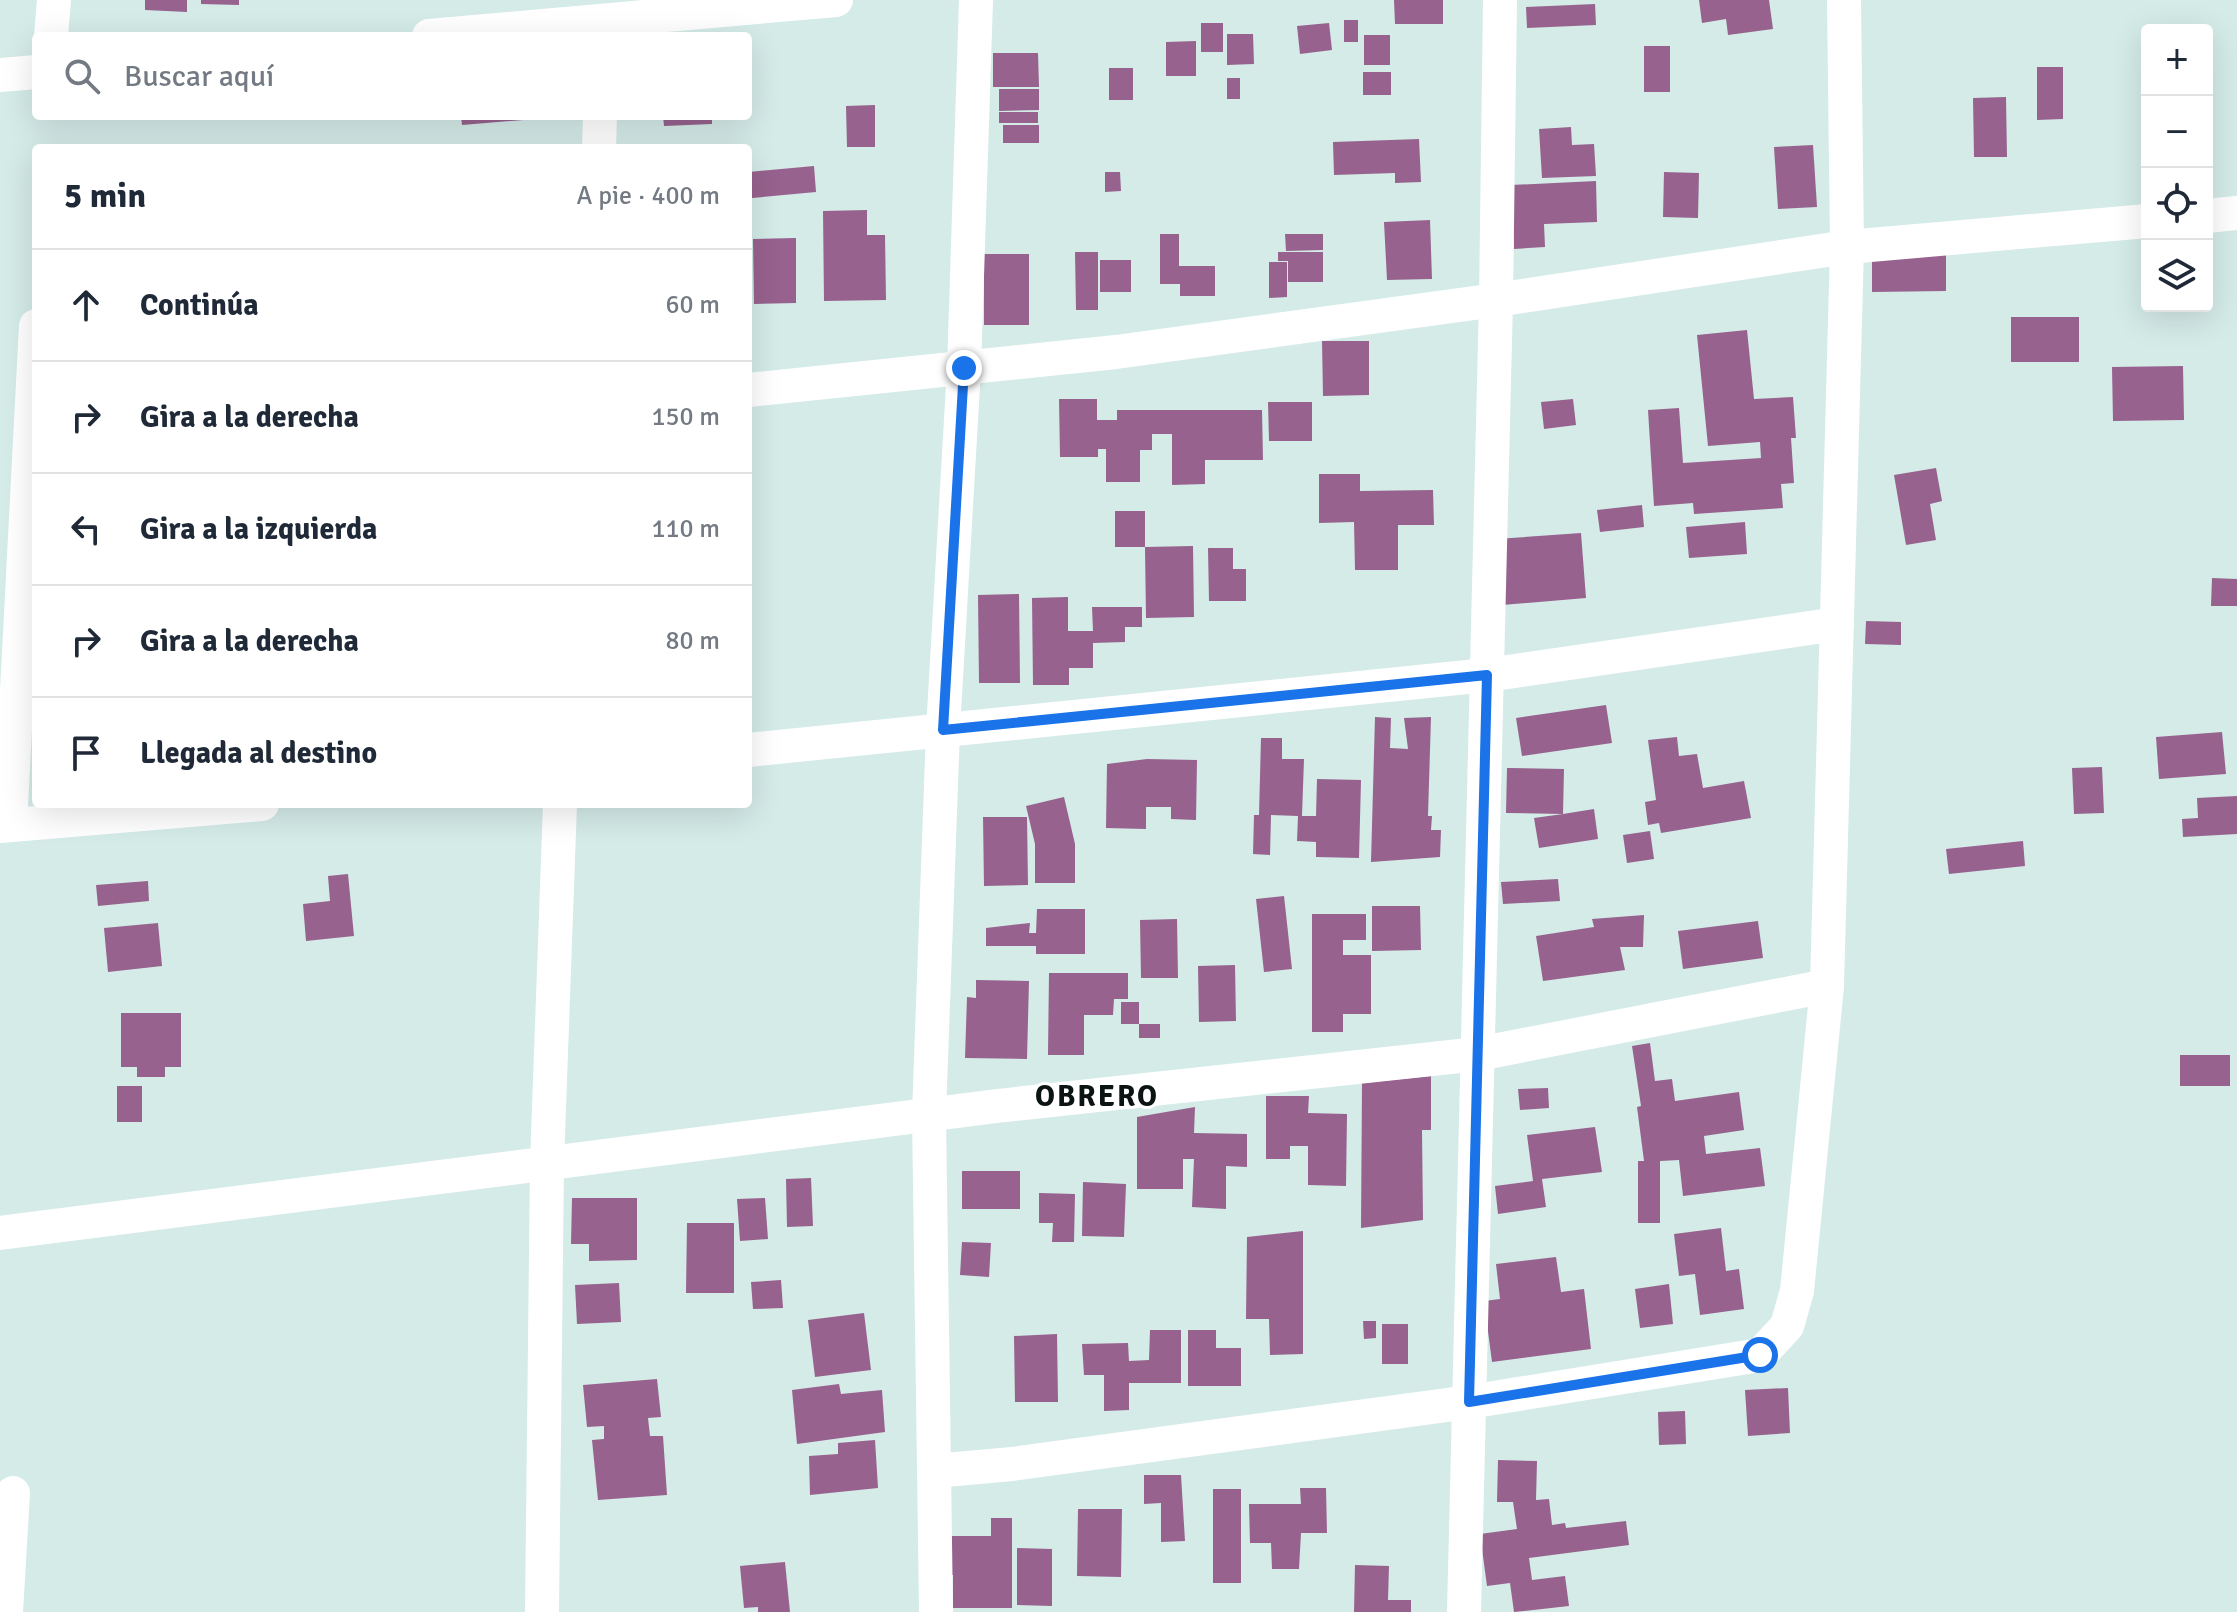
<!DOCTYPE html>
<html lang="es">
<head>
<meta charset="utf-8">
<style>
  :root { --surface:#fff; --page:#f6f6f7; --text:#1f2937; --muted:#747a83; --line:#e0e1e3 }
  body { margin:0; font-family:Signika,sans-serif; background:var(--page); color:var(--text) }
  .controls { position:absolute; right:24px; top:24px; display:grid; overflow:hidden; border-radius:8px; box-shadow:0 8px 32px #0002 }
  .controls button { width:72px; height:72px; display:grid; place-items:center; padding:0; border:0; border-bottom:2px solid var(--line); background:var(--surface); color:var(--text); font:40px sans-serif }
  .stop { position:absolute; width:24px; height:24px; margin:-18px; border:6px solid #1a73e8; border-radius:50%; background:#fff }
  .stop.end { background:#1a73e8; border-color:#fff; box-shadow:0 2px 8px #0008 }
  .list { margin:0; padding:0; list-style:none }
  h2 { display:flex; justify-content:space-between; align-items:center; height:104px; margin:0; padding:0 32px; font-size:34px }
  h2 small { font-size:26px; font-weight:400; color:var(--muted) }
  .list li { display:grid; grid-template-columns:52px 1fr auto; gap:24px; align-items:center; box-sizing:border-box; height:112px; padding:0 32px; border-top:2px solid var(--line) }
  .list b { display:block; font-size:30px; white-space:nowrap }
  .list em { font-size:26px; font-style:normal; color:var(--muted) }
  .icon { flex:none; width:44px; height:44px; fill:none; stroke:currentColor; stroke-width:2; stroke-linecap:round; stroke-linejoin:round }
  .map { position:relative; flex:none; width:2237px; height:1612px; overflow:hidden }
  .search { position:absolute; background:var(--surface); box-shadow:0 8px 32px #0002; left:32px; top:32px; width:720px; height:88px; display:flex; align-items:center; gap:20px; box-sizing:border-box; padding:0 28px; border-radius:8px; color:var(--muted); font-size:30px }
  .panel { position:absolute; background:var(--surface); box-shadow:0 8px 32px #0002; left:32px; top:144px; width:720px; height:664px; border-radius:8px }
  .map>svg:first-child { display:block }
</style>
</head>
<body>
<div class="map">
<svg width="2237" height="1612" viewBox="0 0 2237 1612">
  <rect width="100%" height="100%" fill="#d4ebe8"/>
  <g fill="#97628e">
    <path d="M 145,0 L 187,0 L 187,12 L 145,10 Z"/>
    <path d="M 201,0 L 239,0 L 239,5 L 201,4 Z"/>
    <path d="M 1394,0 L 1443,0 L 1443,24 L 1395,24 Z"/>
    <path d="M 1699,0 L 1769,0 L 1773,29 L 1728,35 L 1726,19 L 1702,23 Z"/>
    <path d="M 1595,4 L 1596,25 L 1527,28 L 1526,7 Z"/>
    <rect x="1344" y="20" width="14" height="22"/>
    <rect x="1201" y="23" width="22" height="29"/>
    <path d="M 1329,23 L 1332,50 L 1300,54 L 1297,26 Z"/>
    <path d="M 1227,34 L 1253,34 L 1254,64 L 1227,65 Z"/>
    <rect x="1364" y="35" width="26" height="30"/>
    <path d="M 1196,41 L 1196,76 L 1166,76 L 1166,42 Z"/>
    <rect x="1644" y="46" width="26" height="46"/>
    <path d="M 993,53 L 1038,53 L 1039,87 L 993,87 Z"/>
    <path d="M 2037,67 L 2063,67 L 2063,119 L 2037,120 Z"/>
    <rect x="1109" y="68" width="24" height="32"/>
    <rect x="1363" y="72" width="28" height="23"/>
    <rect x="1227" y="78" width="13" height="21"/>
    <path d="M 999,89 L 1039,89 L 1039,110 L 999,111 Z"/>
    <path d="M 2006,97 L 2007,157 L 1974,157 L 1973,98 Z"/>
    <path d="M 875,105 L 875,147 L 847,147 L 846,106 Z"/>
    <rect x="999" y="112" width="39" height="11"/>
    <path d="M 461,116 L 547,116 L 548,118 L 462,125 Z"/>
    <path d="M 663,116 L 712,116 L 712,124 L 664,126 Z"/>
    <rect x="1003" y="125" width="36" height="18"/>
    <path d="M 1571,127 L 1572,145 L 1594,144 L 1596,176 L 1542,178 L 1539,129 Z"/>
    <path d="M 1419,139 L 1421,182 L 1395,183 L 1395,173 L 1334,175 L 1333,142 Z"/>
    <path d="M 1813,145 L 1817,207 L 1778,209 L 1774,147 Z"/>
    <path d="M 814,166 L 816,192 L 752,198 L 749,172 Z"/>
    <path d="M 1105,172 L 1120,172 L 1121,191 L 1105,192 Z"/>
    <path d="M 1664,172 L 1699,173 L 1698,218 L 1663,217 Z"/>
    <path d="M 1596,181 L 1597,222 L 1544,224 L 1545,247 L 1514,249 L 1511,185 Z"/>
    <path d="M 867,210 L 867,235 L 885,235 L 886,300 L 824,301 L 823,211 Z"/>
    <path d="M 1430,220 L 1432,279 L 1387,280 L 1384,222 Z"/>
    <path d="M 1160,234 L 1179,234 L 1179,266 L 1215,266 L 1215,296 L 1180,296 L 1180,284 L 1160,284 Z"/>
    <path d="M 1285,234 L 1323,234 L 1323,250 L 1286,251 Z"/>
    <path d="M 796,238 L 796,303 L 754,304 L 753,239 Z"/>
    <path d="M 1075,252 L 1098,252 L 1098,310 L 1076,310 Z"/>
    <path d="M 1278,252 L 1323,252 L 1323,282 L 1288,282 L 1288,261 L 1278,261 Z"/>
    <rect x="984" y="254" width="45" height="71"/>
    <path d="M 1946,254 L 1946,291 L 1872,292 L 1872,255 Z"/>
    <rect x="1100" y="260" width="31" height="32"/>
    <path d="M 1269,262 L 1287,262 L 1287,297 L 1269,298 Z"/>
    <rect x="2011" y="317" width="68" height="45"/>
    <path d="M 1747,330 L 1754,399 L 1793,397 L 1796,438 L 1791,438 L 1794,483 L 1781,484 L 1783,508 L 1694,514 L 1693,503 L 1654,506 L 1648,410 L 1679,408 L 1683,463 L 1761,458 L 1760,442 L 1708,446 L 1697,335 Z"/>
    <path d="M 1322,341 L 1369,341 L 1369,395 L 1323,396 Z"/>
    <path d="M 2183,366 L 2184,420 L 2113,421 L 2112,367 Z"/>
    <path d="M 1059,399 L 1097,399 L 1097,420 L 1117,420 L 1117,410 L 1262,410 L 1263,460 L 1205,460 L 1205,484 L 1172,485 L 1172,434 L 1152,434 L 1152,450 L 1140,450 L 1140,482 L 1106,482 L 1106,449 L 1098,449 L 1098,457 L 1060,457 Z"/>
    <path d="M 1573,399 L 1576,425 L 1544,429 L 1541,402 Z"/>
    <path d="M 1268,402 L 1312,402 L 1312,441 L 1269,441 Z"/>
    <path d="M 1936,468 L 1942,501 L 1930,504 L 1936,540 L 1906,545 L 1894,475 Z"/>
    <path d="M 1319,474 L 1360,474 L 1360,491 L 1433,490 L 1434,525 L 1398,525 L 1398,570 L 1355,570 L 1354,522 L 1319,523 Z"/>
    <path d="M 1642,505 L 1644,527 L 1600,532 L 1597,510 Z"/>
    <rect x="1115" y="511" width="30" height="36"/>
    <path d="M 1745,522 L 1747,554 L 1689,558 L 1686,527 Z"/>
    <path d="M 1581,533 L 1586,598 L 1502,605 L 1496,539 Z"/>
    <path d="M 1193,546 L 1194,617 L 1146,618 L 1145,547 Z"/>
    <path d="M 1208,548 L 1233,548 L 1233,569 L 1246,569 L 1246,601 L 1209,601 Z"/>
    <path d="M 2212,578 L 2237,579 L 2237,606 L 2211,606 Z"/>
    <path d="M 1019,594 L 1020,683 L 979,683 L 978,595 Z"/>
    <path d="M 1068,597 L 1068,631 L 1093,631 L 1092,607 L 1142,607 L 1142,627 L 1125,627 L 1125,642 L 1093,643 L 1093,668 L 1069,668 L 1069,685 L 1033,685 L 1032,598 Z"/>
    <path d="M 1866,621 L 1901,622 L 1901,645 L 1865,644 Z"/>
    <path d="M 1606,705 L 1612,743 L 1522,756 L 1516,718 Z"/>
    <path d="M 1375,717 L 1391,718 L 1390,748 L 1408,749 L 1404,718 L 1431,717 L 1428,816 L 1432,816 L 1431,830 L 1441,830 L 1440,857 L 1371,862 Z"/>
    <path d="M 2222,732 L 2226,774 L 2159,779 L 2156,737 Z"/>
    <path d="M 1677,737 L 1679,756 L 1697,754 L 1703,788 L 1744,781 L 1751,818 L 1661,833 L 1659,823 L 1648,825 L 1645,802 L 1656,800 L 1648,740 Z"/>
    <path d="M 1261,738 L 1282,738 L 1282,759 L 1304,759 L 1302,816 L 1316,816 L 1317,779 L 1361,780 L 1359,858 L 1316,857 L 1316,842 L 1297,841 L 1298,816 L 1271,815 L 1270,855 L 1253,854 L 1254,815 L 1259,815 Z"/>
    <path d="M 1147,759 L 1197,760 L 1196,820 L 1171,819 L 1171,807 L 1146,807 L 1146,829 L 1106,828 L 1107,764 Z"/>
    <path d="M 2102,767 L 2104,813 L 2074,814 L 2072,768 Z"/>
    <path d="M 1507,768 L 1564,769 L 1563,814 L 1594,809 L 1598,839 L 1539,848 L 1534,818 L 1563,814 L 1506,813 Z"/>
    <path d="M 2237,796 L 2237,834 L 2183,837 L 2182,819 L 2198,818 L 2197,798 Z"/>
    <path d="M 1064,797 L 1075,844 L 1075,883 L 1035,883 L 1035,844 L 1026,806 Z"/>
    <path d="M 983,817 L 1027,817 L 1028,885 L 984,886 Z"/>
    <path d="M 1650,831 L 1654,859 L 1627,863 L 1623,835 Z"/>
    <path d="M 2023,841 L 2025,866 L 1949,874 L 1946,849 Z"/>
    <path d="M 348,874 L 354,936 L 306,941 L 303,904 L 330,901 L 328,876 Z"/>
    <path d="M 1558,879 L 1560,901 L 1503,904 L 1501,882 Z"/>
    <path d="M 148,881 L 149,901 L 98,906 L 96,885 Z"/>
    <path d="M 1284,896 L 1292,969 L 1264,972 L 1256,899 Z"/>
    <path d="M 1372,906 L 1420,906 L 1421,950 L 1372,951 Z"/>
    <path d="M 1037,909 L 1085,909 L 1085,954 L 1036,954 L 1036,946 L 986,946 L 986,928 L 1030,923 L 1029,933 L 1036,933 Z"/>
    <path d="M 1312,914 L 1366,914 L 1366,940 L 1343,940 L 1343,955 L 1371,955 L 1371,1014 L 1343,1014 L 1343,1032 L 1312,1032 Z"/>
    <path d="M 1644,915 L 1643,947 L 1620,947 L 1625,970 L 1543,981 L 1536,936 L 1594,927 L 1592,919 Z"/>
    <path d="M 1177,919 L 1178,978 L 1141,978 L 1140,920 Z"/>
    <path d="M 1758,921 L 1763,958 L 1683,969 L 1678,931 Z"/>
    <path d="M 158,923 L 162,966 L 108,972 L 104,928 Z"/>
    <path d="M 1235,965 L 1236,1021 L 1199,1022 L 1198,966 Z"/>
    <path d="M 1049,973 L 1128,973 L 1128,999 L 1114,999 L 1113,1015 L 1084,1015 L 1084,1055 L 1048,1055 Z"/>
    <path d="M 976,980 L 1029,981 L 1027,1059 L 965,1058 L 967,997 L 976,998 Z"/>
    <rect x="1121" y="1002" width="18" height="22"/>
    <path d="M 121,1013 L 181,1013 L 181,1067 L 165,1067 L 165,1077 L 137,1077 L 137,1067 L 121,1067 Z"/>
    <rect x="1139" y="1024" width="21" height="14"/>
    <path d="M 1650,1043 L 1655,1081 L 1672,1079 L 1675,1101 L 1739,1092 L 1744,1130 L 1704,1136 L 1706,1154 L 1760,1148 L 1765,1186 L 1683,1196 L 1679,1160 L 1660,1161 L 1660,1223 L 1638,1223 L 1638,1161 L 1644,1161 L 1637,1107 L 1641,1106 L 1632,1046 Z"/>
    <rect x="2180" y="1055" width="50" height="31"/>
    <path d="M 1431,1076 L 1431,1130 L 1422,1130 L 1423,1220 L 1361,1228 L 1362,1083 Z"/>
    <rect x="117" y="1086" width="25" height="36"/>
    <path d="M 1548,1088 L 1549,1108 L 1520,1110 L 1518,1089 Z"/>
    <path d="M 1266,1096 L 1309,1096 L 1308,1113 L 1347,1114 L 1346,1186 L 1308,1185 L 1308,1146 L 1290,1146 L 1290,1159 L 1266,1159 Z"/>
    <path d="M 1195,1107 L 1194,1133 L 1247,1134 L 1247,1167 L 1226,1166 L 1226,1209 L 1192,1207 L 1194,1159 L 1183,1159 L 1183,1189 L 1137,1189 L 1137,1117 Z"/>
    <path d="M 1595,1127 L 1602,1172 L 1542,1179 L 1546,1207 L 1498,1214 L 1495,1186 L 1533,1181 L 1527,1135 Z"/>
    <rect x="962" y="1171" width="58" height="38"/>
    <path d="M 811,1178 L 813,1226 L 787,1227 L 786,1179 Z"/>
    <path d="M 1083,1182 L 1126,1184 L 1124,1237 L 1082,1236 Z"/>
    <path d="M 1039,1193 L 1075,1194 L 1074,1242 L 1052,1242 L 1053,1223 L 1039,1223 Z"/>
    <path d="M 572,1198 L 637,1198 L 637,1260 L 589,1261 L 589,1244 L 571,1244 Z"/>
    <path d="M 765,1198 L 768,1239 L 740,1241 L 737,1199 Z"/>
    <path d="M 687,1223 L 734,1223 L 734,1293 L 686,1293 Z"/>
    <path d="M 1721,1228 L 1726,1271 L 1739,1269 L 1744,1309 L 1700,1315 L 1695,1274 L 1679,1276 L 1674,1234 Z"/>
    <path d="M 1303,1231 L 1303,1354 L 1270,1355 L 1269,1319 L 1246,1319 L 1247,1237 Z"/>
    <path d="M 962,1242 L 991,1243 L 989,1277 L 960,1275 Z"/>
    <path d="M 1556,1257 L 1561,1292 L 1584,1289 L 1591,1349 L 1492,1362 L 1484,1301 L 1500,1299 L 1496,1264 Z"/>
    <path d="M 781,1280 L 783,1308 L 753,1309 L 751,1282 Z"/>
    <path d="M 619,1283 L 621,1322 L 577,1324 L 575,1285 Z"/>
    <path d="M 1669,1284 L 1673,1324 L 1640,1328 L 1635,1289 Z"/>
    <path d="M 864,1313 L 871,1370 L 815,1377 L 808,1320 Z"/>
    <path d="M 1363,1321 L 1376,1321 L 1376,1338 L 1364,1339 Z"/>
    <rect x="1382" y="1324" width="26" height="40"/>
    <path d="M 1150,1330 L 1181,1330 L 1181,1383 L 1129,1383 L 1129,1410 L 1104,1411 L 1104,1375 L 1084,1375 L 1082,1344 L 1128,1343 L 1129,1361 L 1149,1360 Z"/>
    <path d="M 1188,1330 L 1216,1330 L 1216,1348 L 1241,1348 L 1241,1386 L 1188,1386 Z"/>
    <path d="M 1057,1334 L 1058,1402 L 1015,1402 L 1014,1336 Z"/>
    <path d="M 657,1379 L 661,1417 L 648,1418 L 650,1436 L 663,1436 L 667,1495 L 598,1500 L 592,1440 L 604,1439 L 604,1426 L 587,1427 L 583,1385 Z"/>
    <path d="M 839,1384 L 841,1394 L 882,1390 L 885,1432 L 797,1444 L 792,1390 Z"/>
    <path d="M 1788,1388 L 1790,1433 L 1748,1436 L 1745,1390 Z"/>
    <path d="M 1685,1411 L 1686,1444 L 1659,1445 L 1658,1412 Z"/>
    <path d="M 875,1440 L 878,1488 L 810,1495 L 809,1456 L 838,1454 L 838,1443 Z"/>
    <path d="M 1498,1460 L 1537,1461 L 1536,1500 L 1549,1499 L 1552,1525 L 1565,1523 L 1566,1528 L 1626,1521 L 1629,1545 L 1529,1558 L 1532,1580 L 1565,1576 L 1569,1606 L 1514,1612 L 1510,1583 L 1487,1586 L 1480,1534 L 1517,1529 L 1513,1502 L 1497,1502 Z"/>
    <path d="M 1144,1475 L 1181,1475 L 1185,1541 L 1161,1542 L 1161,1503 L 1144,1504 Z"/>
    <path d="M 1300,1488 L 1326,1488 L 1327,1533 L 1301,1533 L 1299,1569 L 1272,1569 L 1271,1543 L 1250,1543 L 1249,1504 L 1301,1504 Z"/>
    <rect x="1213" y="1489" width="28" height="94"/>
    <path d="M 1078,1509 L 1122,1509 L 1121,1577 L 1077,1576 Z"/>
    <path d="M 991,1518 L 1012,1518 L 1012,1608 L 953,1608 L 953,1575 L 939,1575 L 939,1536 L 991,1536 Z"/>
    <path d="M 1017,1548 L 1052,1549 L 1052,1606 L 1017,1605 Z"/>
    <path d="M 785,1562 L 790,1612 L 758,1612 L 758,1607 L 744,1608 L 740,1566 Z"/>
    <path d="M 1355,1565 L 1389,1566 L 1388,1600 L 1411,1600 L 1411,1612 L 1354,1612 Z"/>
  </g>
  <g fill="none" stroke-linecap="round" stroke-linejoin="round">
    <g stroke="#fff" stroke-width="34">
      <path d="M 51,36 L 54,0"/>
      <path d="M 429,36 L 836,0"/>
      <path d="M 0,75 L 36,72"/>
      <path d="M 599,148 L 600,116"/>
      <path d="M 2207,216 L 2237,213"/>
      <path d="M 748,390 L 1116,352 L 1496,300 L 1847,247 L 2147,221"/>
      <path d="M 748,750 L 1487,675 L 1837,624"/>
      <path d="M 10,825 L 36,326"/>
      <path d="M 0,826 L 262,804"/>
      <path d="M 0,1233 L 997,1106 L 1478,1054 L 1827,986"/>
      <path d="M 934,1471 L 1012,1464 L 1469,1402 L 1760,1355 L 1787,1326 L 1797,1291 L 1827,986 L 1847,247 L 1844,0"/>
      <path d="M 6,1612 L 13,1493"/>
      <path d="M 542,1612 L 547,1163 L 560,804"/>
      <path d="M 936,1612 L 929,1114 L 943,730 L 964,368 L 976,0"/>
      <path d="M 1464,1612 L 1496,300 L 1500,0"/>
    </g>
  </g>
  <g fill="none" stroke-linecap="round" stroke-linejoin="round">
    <path stroke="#1a73e8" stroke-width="10" d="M 964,368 L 943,730 L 1487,675 L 1469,1402 L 1760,1355"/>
  </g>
  <g text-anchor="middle" stroke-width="6" stroke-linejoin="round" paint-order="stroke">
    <g font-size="30" font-weight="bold" letter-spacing="2" fill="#0c1413" stroke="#fff">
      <text x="1097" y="1106">OBRERO</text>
    </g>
  </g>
</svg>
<div class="controls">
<button>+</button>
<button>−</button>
<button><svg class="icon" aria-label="locate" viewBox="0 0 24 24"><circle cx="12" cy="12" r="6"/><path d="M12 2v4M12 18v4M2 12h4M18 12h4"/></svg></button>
<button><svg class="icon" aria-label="layers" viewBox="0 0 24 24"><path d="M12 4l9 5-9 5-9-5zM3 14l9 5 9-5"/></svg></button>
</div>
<div class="stop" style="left:1760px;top:1355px"></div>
<div class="stop end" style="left:964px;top:368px"></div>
<div class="search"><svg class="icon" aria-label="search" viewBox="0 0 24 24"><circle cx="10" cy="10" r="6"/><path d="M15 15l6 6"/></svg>Buscar aquí</div>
<section class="panel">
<h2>5 min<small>A pie · 400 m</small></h2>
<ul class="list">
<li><svg class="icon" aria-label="ahead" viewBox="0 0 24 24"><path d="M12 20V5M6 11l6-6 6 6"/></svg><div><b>Continúa</b></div><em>60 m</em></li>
<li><svg class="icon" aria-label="right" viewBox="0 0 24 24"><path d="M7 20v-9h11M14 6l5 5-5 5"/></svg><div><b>Gira a la derecha</b></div><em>150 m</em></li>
<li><svg class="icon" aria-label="left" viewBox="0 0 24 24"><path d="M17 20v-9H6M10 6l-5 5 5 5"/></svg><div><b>Gira a la izquierda</b></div><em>110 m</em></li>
<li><svg class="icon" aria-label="right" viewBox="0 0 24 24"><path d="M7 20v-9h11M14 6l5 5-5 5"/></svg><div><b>Gira a la derecha</b></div><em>80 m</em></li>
<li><svg class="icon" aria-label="arrive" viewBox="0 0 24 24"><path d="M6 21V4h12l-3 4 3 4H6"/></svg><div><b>Llegada al destino</b></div></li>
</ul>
</section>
</div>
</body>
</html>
